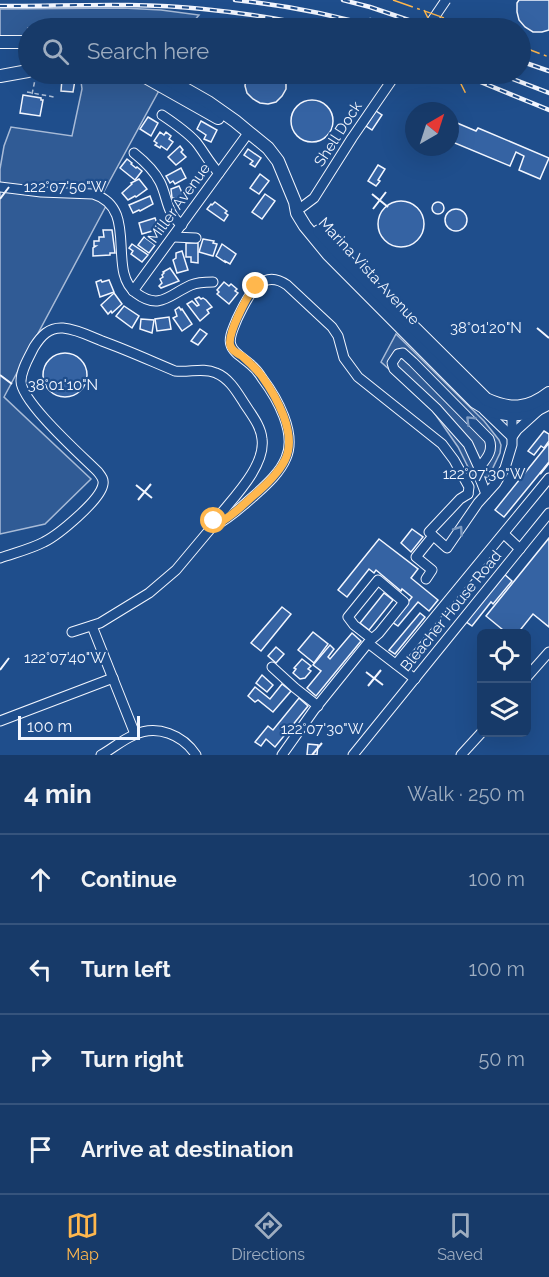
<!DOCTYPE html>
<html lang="en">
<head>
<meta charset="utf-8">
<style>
  :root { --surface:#173a69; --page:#20416f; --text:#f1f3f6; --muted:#9eadc0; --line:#36547d; --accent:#ffb74d }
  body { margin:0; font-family:Raleway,sans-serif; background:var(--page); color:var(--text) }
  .controls { position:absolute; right:18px; bottom:18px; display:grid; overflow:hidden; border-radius:9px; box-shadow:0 6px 24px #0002 }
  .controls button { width:54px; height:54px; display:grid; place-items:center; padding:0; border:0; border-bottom:2px solid var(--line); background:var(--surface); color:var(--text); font:30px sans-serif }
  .compass { position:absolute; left:405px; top:102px; width:54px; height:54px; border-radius:50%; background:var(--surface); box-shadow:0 6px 24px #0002; rotate:39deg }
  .scale { position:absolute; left:18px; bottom:15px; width:122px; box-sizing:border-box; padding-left:6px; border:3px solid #f2f6ff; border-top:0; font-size:16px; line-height:21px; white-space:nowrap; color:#f2f6ff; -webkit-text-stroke:4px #1f4e8c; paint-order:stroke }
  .stop { position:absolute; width:18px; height:18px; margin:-14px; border:4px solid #ffb74d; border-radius:50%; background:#fff }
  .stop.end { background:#ffb74d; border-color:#fff; box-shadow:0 2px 6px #0008 }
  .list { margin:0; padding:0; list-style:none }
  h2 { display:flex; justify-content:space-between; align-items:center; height:78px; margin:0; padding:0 24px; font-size:26px }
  h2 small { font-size:20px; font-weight:400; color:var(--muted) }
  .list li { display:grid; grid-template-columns:39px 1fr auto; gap:18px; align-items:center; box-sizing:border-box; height:90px; padding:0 24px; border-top:2px solid var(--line) }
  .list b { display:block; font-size:22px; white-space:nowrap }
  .list em { font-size:20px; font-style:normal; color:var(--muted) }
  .icon { flex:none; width:33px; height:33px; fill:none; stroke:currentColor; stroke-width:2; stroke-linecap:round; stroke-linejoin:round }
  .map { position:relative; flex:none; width:549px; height:755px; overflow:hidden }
  .search { position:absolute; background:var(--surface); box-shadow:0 6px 24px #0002; left:18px; right:18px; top:18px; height:66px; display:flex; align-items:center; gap:15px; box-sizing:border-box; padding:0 21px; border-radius:33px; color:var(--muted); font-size:22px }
  .sheet { height:438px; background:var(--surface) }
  nav { display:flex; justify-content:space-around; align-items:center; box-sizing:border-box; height:84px; border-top:2px solid var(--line); background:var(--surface); font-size:16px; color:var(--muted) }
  nav a { display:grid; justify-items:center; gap:3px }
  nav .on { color:var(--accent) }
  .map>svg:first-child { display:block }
</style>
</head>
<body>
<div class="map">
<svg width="549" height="755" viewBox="0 0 549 755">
  <rect width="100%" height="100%" fill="#1f4e8c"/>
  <g fill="#305b95" stroke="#a8bbd7" stroke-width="1.5">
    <path d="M 123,8 L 161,10 L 199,15 L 188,28 L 28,28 L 28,37 L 0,37 L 0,9 Z"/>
    <path d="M 80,74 L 140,74 L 162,85 L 102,195 L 0,184 L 0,169 L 4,146 L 11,127 L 72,136 L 82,89 Z"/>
    <path d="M 0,188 L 93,196 L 106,206 L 4,397 L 91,479 L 45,524 L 0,534 Z"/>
    <path d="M 396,334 L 484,421 L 499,440 L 501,445 L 500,453 L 488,478 L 485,477 L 474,479 L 458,447 L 433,411 L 420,397 L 381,362 Z"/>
  </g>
  <g fill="#3563a3" stroke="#f2f6ff" stroke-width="1.5">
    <path d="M 519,0 L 549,0 L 549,30 L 542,32 L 533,32 L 525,27 L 519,20 L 517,12 L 517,3 Z"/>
    <path d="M 248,74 L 284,74 L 286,81 L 286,89 L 282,96 L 276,102 L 268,104 L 260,103 L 253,99 L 247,93 L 245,86 L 246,78 Z"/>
    <path d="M 62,79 L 75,80 L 73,92 L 61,91 Z"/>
    <path d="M 23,95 L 41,98 L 41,100 L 43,100 L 40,116 L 20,113 Z"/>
    <circle cx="312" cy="121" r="21"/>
    <path d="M 376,111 L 382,115 L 372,130 L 366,126 Z"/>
    <path d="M 148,117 L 158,123 L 151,136 L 140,129 Z"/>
    <path d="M 450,120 L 476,131 L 478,128 L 549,158 L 540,179 L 519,170 L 524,156 L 516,152 L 510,166 L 450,141 Z"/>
    <path d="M 201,121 L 217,130 L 211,142 L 204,139 L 206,135 L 197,129 Z"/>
    <path d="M 160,132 L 164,135 L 166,132 L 171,136 L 169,139 L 173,142 L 167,150 L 161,146 L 160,148 L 155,145 L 157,143 L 154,141 Z"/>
    <path d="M 180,146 L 183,150 L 181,152 L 186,157 L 176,165 L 168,157 Z"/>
    <path d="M 248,149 L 261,158 L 255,167 L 250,164 L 253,161 L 244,155 Z"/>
    <path d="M 127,159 L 132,163 L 131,164 L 136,168 L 137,167 L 142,171 L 135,180 L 120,168 Z"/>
    <path d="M 378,165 L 385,169 L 378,180 L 380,181 L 376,186 L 368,181 Z"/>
    <path d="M 181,168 L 186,178 L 175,184 L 173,181 L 170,183 L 166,176 Z"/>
    <path d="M 260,174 L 269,181 L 259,194 L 250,188 Z"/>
    <path d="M 139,179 L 147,189 L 136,197 L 135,196 L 128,200 L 122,193 L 132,184 L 131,183 Z"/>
    <path d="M 179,186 L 184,197 L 175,200 L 174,198 L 172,198 L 171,189 Z"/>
    <path d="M 265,194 L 275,201 L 262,219 L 252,212 Z"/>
    <path d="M 150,196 L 153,204 L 140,211 L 139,210 L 133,213 L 129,205 Z"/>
    <circle cx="401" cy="224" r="23"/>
    <path d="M 215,202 L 227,211 L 225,213 L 228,215 L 224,221 L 207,209 L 211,204 L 212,205 Z"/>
    <circle cx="438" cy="208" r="6"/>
    <circle cx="456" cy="220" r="11"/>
    <path d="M 155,218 L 159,229 L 142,234 L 139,223 Z"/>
    <path d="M 103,230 L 112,230 L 115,253 L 110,253 L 110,255 L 93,256 L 93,248 L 96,246 L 94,246 L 94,241 L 99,241 L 99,237 L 104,237 Z"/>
    <path d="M 144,237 L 155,245 L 149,253 L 138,245 Z"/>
    <path d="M 203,239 L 214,241 L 213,243 L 217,244 L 213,256 L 199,252 Z"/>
    <path d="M 186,243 L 198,243 L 198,263 L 191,262 L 191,257 L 186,257 Z"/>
    <path d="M 132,244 L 148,255 L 142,262 L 131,254 L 133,251 L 129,248 Z"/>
    <path d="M 222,244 L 236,254 L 230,264 L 225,261 L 225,262 L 216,256 Z"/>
    <path d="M 182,251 L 188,270 L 177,273 L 173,260 L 176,258 L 176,253 Z"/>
    <path d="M 170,268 L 179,281 L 161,288 L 159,286 L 162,283 L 160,279 L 163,277 L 162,275 L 164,273 L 163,272 Z"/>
    <path d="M 101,280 L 102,282 L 109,280 L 114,292 L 100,297 L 96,282 Z"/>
    <path d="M 224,282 L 229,286 L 231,284 L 237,289 L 235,291 L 238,293 L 229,304 L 217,294 L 219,292 L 217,290 Z"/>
    <path d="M 114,293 L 122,304 L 112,313 L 111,311 L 108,314 L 101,305 Z"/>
    <path d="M 199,297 L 201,299 L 203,298 L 206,300 L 212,307 L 207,310 L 209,313 L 200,321 L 187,304 L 192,301 L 197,306 L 199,305 L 195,299 Z"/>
    <path d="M 124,306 L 139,316 L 132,328 L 116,316 Z"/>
    <path d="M 179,307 L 181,310 L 182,309 L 192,324 L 182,331 L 173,318 L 177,316 L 175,310 Z"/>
    <path d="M 169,317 L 171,329 L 157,331 L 155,319 Z"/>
    <path d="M 141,319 L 154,320 L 152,333 L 140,329 Z"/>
    <path d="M 200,329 L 207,334 L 198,345 L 191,341 Z"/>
    <circle cx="65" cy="375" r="22"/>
    <path d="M 544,431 L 549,434 L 549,441 L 544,448 L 541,446 L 534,455 L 528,451 Z"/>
    <path d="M 549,443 L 549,462 L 504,517 L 495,510 Z"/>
    <path d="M 412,529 L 423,537 L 411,552 L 401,543 Z"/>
    <path d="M 549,538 L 549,627 L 533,614 L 517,634 L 508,634 L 486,616 Z"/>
    <path d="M 379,539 L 418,569 L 411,578 L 438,600 L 429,611 L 418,602 L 398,626 L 392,622 L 412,597 L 402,589 L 401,591 L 376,570 L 374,573 L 369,569 L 347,597 L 338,590 Z"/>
    <path d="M 503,573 L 512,581 L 493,604 L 491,602 L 472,626 L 465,621 Z"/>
    <path d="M 384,593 L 393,600 L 369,630 L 360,623 Z"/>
    <path d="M 282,607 L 291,614 L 261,651 L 251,643 Z"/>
    <path d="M 420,613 L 425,617 L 395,654 L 389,650 Z"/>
    <path d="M 313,632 L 328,644 L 314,663 L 298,650 Z"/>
    <path d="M 352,633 L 361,641 L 316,696 L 307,688 L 321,671 L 313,665 L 330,645 L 334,649 L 328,657 L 330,659 Z"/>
    <path d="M 276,647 L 284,654 L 276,663 L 268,656 Z"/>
    <path d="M 302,659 L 311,666 L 308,669 L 311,671 L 305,678 L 300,679 L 293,673 L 296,669 L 294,668 Z"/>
    <path d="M 262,675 L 273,685 L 267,692 L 256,683 Z"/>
    <path d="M 282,684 L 291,691 L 273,712 L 258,700 L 255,702 L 248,696 L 255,687 L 270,699 Z"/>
    <path d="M 299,698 L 308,706 L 275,747 L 266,739 L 261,746 L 255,742 L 268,726 L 273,730 Z"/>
    <path d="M 308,744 L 318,745 L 317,755 L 307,755 Z"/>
  </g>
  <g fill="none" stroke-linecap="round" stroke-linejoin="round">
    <g stroke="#f2f6ff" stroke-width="11">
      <g id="minor">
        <path d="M 162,115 C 174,123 186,131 196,142 C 204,152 210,164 219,173"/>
        <path d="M 134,153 C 144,161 154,170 160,182 C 168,198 166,214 182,225"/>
        <path d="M 0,187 L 41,192 L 93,194 C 140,208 106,271 136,293 C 160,311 170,294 191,285 C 198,282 205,282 213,282"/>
        <path d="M 302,207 L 314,198 L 352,138 L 396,74"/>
        <path d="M 174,237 L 196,238"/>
        <path d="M 133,291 L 249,132"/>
        <path d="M 484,410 L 512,437 L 517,430 L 538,411"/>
        <path d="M 479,468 C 486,459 494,451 489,439 L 413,362 L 403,353 L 398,354 L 392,363 L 394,369 L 436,408 L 468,444 L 479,468 L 479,476 L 486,494"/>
        <path d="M 468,494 L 460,499 L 429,532 L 447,548 L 478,503 L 496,483 L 505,468 L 512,445 L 512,410"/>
        <path d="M 214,526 C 229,519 241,507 254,496 C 265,486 280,473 286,458 C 297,433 277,398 262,378 C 259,373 255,368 250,364 C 245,359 233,353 231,345 C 228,338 234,327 237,319 C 247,299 260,266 287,285 L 332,327 L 338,336 L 344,358 L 358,377 L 442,444 L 454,460 L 469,487 L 468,494"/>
        <path d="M 504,534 L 520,549"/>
        <path d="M 0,558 C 14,553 31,549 44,542 C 58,535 101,500 103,484 C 104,479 101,476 98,472 C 82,456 21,402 21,381 C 21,370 29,357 34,347 C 41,336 49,327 63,328 C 76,329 90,336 102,341 C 127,350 151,361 175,371 C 189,373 203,367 216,373 C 229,378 237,392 244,403 C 251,414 261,426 262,439 C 266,467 230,501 215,521 L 212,527 L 176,570 L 149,593 L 100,623 L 72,632"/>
        <path d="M 426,579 L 432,570 L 416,557 L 433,536"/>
        <path d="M 378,580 L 404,602 L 379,633 L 372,639 L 354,625 L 348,617 Z"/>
        <path d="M 92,626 L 135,734"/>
        <path d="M 396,664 L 549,478"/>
        <path d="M 272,667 L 295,688 L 318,706"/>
        <path d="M 526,678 L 549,652"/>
        <path d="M 0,721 L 113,678"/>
        <path d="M 101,755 C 112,749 122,740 134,735 C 157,724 183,735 196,755"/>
        <path d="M 282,755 L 314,710 L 368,643 L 415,679"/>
        <path d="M 353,755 L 549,513"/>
        <path d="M 461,755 L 482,732"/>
      </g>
    </g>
    <g stroke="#f2f6ff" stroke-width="14">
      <g id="major">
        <path d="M 0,42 L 28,42"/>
        <path d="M 140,74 L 218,118"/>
        <path d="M 159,74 L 208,102 L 235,121 L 268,148 L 278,161 L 295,202 L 297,213 L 305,226 L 328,254 L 475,402 C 498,418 525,419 549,403"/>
        <path d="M 0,76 L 28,71"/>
        <path d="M 319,231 L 337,251 L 486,399 C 510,410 527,410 549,393"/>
      </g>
    </g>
    <g stroke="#b3c4dc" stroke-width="1.5" stroke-dasharray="4.5 3" stroke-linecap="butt">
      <path d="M 27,92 L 54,97"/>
      <path d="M 32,94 L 35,80"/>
    </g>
    <use href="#minor" stroke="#1f4e8c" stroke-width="9"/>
    <use href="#major" stroke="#1f4e8c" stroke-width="12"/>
    <g stroke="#f2f6ff" stroke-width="4.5">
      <g id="rail">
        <path d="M 235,0 C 284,5 331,14 378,28"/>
        <path d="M 343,0 L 370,7 L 432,28"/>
        <path d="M 0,6 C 67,6 136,2 203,9 C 243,13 283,19 322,28"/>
        <path d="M 370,20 L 396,28"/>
        <path d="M 520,61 L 549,71"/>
        <path d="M 461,74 L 549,110"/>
        <path d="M 500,74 L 549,93"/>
      </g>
    </g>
    <use href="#rail" stroke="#1f4e8c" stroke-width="2" stroke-dasharray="7" stroke-linecap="butt"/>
    <g stroke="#f2f6ff" stroke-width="11" stroke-linecap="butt">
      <path id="minor-bridge" d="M 427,28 L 446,0"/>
    </g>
    <use href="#minor-bridge" stroke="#1f4e8c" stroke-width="9"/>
    <g stroke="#ffb74d" stroke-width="1.5" stroke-dasharray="21 4.5 3 4.5" stroke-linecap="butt">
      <path d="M 393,0 L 473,28"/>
      <path d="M 424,10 L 433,28"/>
      <path d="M 520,46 L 549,57"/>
      <path d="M 456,74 L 467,96"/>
    </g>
  </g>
  <defs><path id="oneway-chevron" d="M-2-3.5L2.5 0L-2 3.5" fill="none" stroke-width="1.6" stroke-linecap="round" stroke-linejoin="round" transform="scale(1.5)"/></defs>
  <g stroke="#7e9ac0">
    <use href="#oneway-chevron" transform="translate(470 420) rotate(-135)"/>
    <use href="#oneway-chevron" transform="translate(459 530) rotate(-55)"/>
  </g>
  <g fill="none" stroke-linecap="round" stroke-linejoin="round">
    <path stroke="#ffb74d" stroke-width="8" d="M 214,521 L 212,527 C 227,520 240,508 252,497 C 264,487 278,474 285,460 C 298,434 276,396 261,375 C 255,368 249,362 242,356 C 238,354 233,351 231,347 C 225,337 248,294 256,286"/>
  </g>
  <path fill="none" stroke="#f2f6ff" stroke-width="2" d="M 372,194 L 388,207M 0,199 L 9,187M 373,209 L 386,192M 537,328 L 549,338M 0,375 L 12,384M 540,474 L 549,463M 136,485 L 152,498M 138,500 L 151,484M 0,670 L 9,658M 366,672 L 383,685M 368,686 L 381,670M 312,755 L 322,743"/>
  <g text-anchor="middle" stroke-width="4.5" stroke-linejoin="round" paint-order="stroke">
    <g font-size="15" fill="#f2f6ff" stroke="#1f4e8c">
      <text transform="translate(338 134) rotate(-57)" y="5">Shell Dock</text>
      <text transform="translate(179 203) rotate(-54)" y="5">Miller Avenue</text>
      <text transform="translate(369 271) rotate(47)" y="5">Marina Vista Avenue</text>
      <text transform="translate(451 611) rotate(-51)" y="5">Bleacher House Road</text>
    </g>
  </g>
  <g font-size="15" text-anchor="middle" fill="#f2f6ff" stroke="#1f4e8c" stroke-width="4.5" stroke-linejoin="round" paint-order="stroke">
    <text x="65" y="192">122°07'50"W</text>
    <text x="486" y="333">38°01'20"N</text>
    <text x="63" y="390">38°01'10"N</text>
    <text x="484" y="479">122°07'30"W</text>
    <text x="65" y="663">122°07'40"W</text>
    <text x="322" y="734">122°07'30"W</text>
  </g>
</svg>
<div class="controls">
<button><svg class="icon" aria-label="locate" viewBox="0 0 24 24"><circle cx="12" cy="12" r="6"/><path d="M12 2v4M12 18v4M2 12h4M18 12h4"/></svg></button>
<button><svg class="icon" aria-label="layers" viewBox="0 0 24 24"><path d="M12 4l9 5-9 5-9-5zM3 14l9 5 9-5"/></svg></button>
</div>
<svg class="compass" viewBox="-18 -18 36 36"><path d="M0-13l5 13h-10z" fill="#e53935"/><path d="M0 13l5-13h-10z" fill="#9eadc0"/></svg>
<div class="scale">100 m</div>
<div class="stop" style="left:214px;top:521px"></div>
<div class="stop end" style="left:256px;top:286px"></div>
<div class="search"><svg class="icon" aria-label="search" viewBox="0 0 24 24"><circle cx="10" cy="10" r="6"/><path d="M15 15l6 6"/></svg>Search here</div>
</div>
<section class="sheet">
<h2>4 min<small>Walk · 250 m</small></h2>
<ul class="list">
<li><svg class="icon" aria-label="ahead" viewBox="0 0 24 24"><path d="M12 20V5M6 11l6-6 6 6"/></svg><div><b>Continue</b></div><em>100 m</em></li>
<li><svg class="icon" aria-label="left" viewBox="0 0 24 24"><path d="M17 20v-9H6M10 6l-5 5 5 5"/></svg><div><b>Turn left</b></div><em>100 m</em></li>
<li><svg class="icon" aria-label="right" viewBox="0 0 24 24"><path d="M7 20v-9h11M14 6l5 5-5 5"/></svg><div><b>Turn right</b></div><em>50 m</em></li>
<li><svg class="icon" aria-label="arrive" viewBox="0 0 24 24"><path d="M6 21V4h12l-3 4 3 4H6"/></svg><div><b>Arrive at destination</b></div></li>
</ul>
</section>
<nav>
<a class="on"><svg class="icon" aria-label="map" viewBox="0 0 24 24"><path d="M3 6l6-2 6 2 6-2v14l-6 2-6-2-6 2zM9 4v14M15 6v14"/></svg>Map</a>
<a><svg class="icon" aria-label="directions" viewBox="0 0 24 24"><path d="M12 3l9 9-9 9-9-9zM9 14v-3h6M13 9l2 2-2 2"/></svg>Directions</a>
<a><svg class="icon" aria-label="saved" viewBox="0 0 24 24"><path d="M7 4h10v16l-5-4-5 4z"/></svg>Saved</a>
</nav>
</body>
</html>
